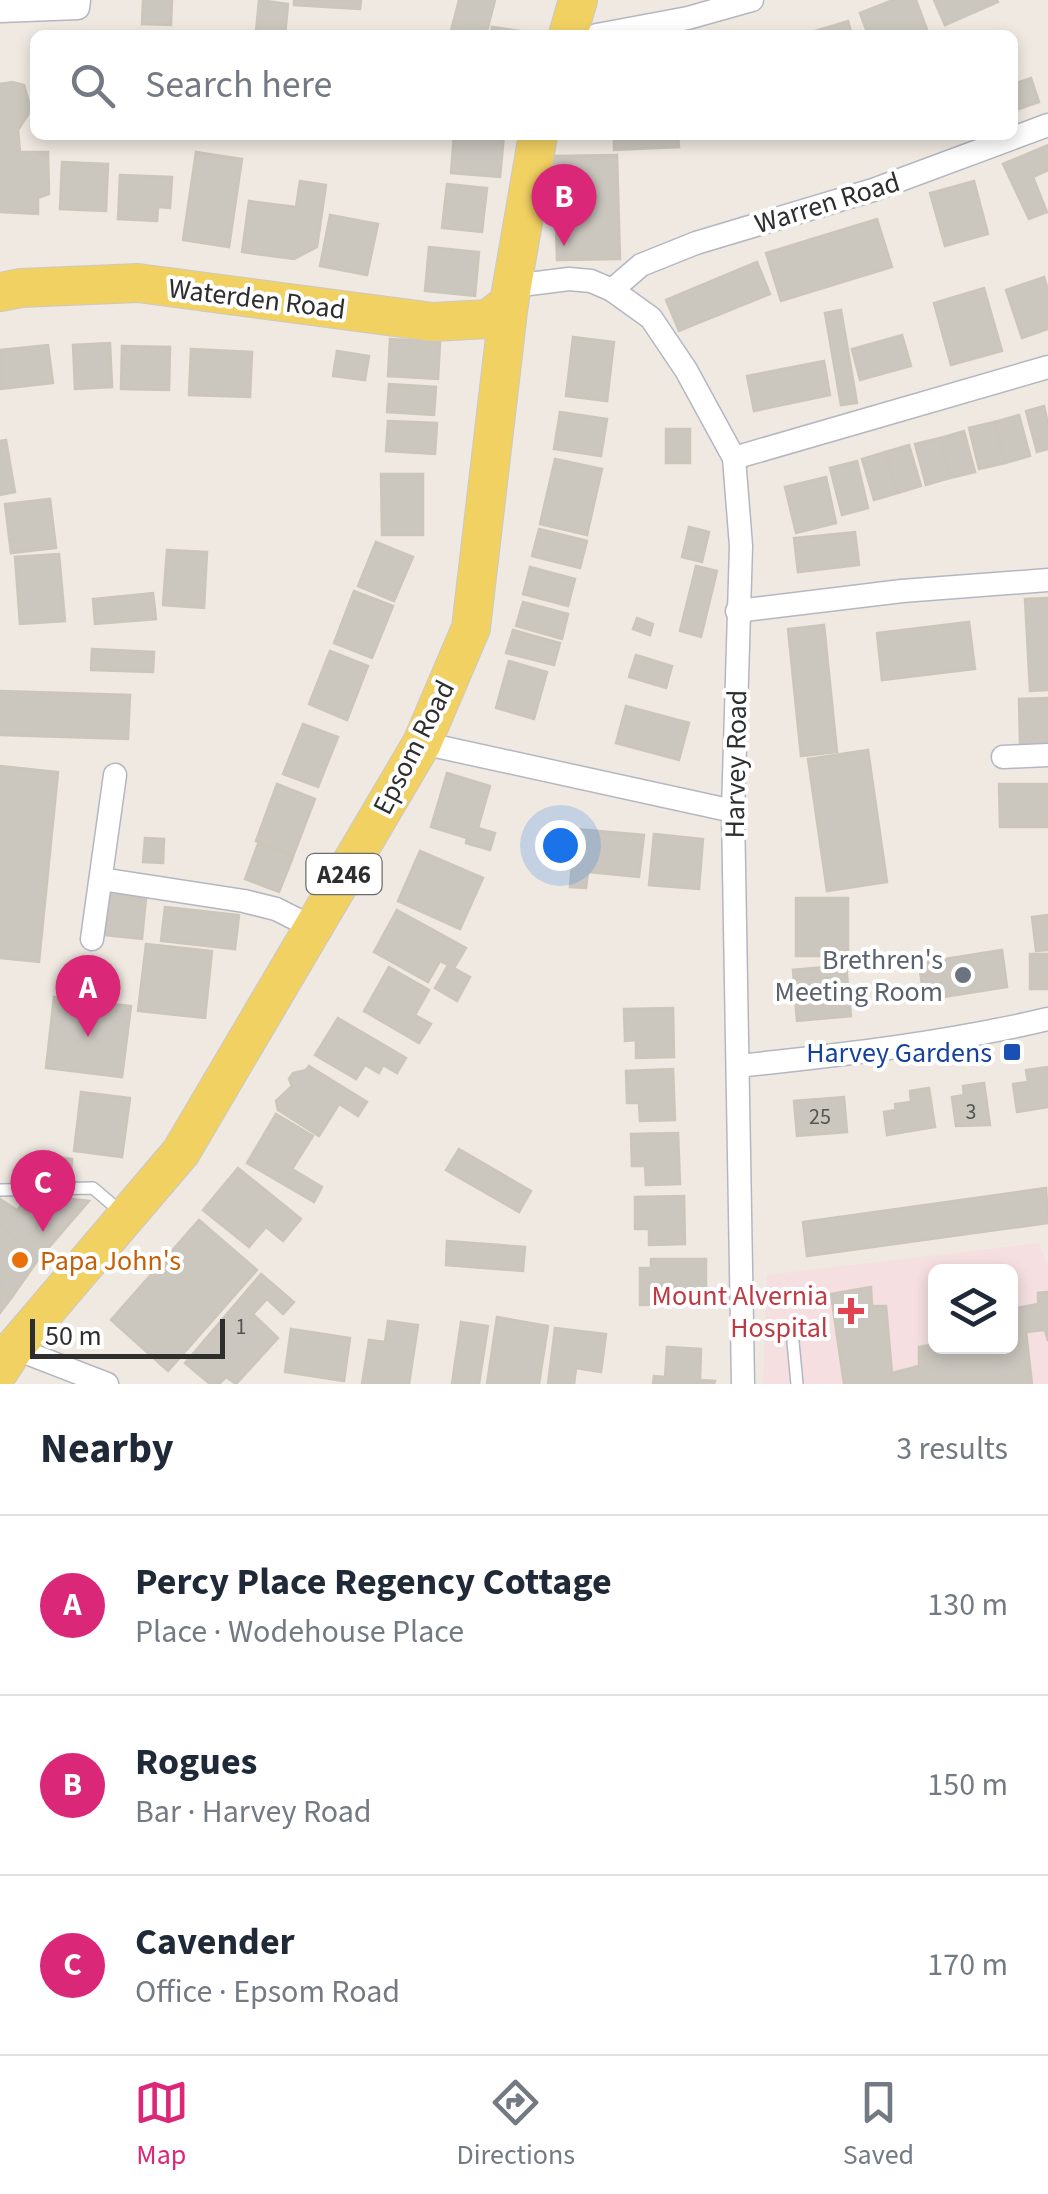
<!DOCTYPE html>
<html lang="en">
<head>
<meta charset="utf-8">
<style>
  :root { --surface:#fff; --page:#f6f6f7; --text:#1f2937; --muted:#747a83; --line:#e0e1e3; --accent:#db2777 }
  body { margin:0; font-family:"Source Sans 3",sans-serif; background:var(--page); color:var(--text) }
  .controls { position:absolute; right:30px; bottom:30px; display:grid; overflow:hidden; border-radius:15px; box-shadow:0 5px 15px #0003 }
  .controls button { width:90px; height:90px; display:grid; place-items:center; padding:0; border:0; border-bottom:2px solid var(--line); background:var(--surface); color:var(--text); font:50px sans-serif }
  .scale { position:absolute; left:30px; bottom:25px; width:195px; box-sizing:border-box; padding-left:10px; border:5px solid #2e2e2e; border-top:0; font-size:28px; line-height:35px; white-space:nowrap; color:#2e2e2e; -webkit-text-stroke:8px #fff; paint-order:stroke }
  .you { position:absolute; left:560px; top:845px; width:35px; height:35px; margin:-25px; border:8px solid #fff; border-radius:50%; background:#1a73e8; box-shadow:0 0 0 15px #1a73e833 }
  .badge { display:grid; place-items:center; width:65px; height:65px; border-radius:50%; background:var(--accent); color:#fff; font-size:32px; font-weight:700 }
  .pin { position:absolute; translate:-50% -82px; filter:drop-shadow(0 2px 5px #0008) }
  .pin::after { content:''; position:absolute; top:52px; width:35px; height:30px; background:inherit; clip-path:polygon(0 0,100% 0,50% 100%) }
  .list { margin:0; padding:0; list-style:none }
  h2 { display:flex; justify-content:space-between; align-items:center; height:130px; margin:0; padding:0 40px; font-size:42px }
  h2 small { font-size:32px; font-weight:400; color:var(--muted) }
  .list li { display:grid; grid-template-columns:65px 1fr auto; gap:30px; align-items:center; box-sizing:border-box; height:180px; padding:0 40px; border-top:2px solid var(--line) }
  .list b { display:block; font-size:38px; white-space:nowrap }
  .list p { margin:0; font-size:32px; white-space:nowrap; color:var(--muted) }
  .list em { font-size:32px; font-style:normal; color:var(--muted) }
  .icon { flex:none; width:55px; height:55px; fill:none; stroke:currentColor; stroke-width:2; stroke-linecap:round; stroke-linejoin:round }
  .map { position:relative; flex:none; width:1048px; height:1384px; overflow:hidden }
  .search { position:absolute; background:var(--surface); box-shadow:0 5px 15px #0003; left:30px; right:30px; top:30px; height:110px; display:flex; align-items:center; gap:25px; box-sizing:border-box; padding:0 35px; border-radius:15px; color:var(--muted); font-size:38px }
  .sheet { height:670px; background:var(--surface) }
  nav { display:flex; justify-content:space-around; align-items:center; box-sizing:border-box; height:140px; border-top:2px solid var(--line); background:var(--surface); font-size:28px; color:var(--muted) }
  nav a { display:grid; justify-items:center; gap:5px }
  nav .on { color:var(--accent) }
  .map>svg:first-child { display:block }
</style>
</head>
<body>
<div class="map">
<svg width="1048" height="1384" viewBox="0 0 1048 1384">
  <rect width="100%" height="100%" fill="#efe9e1"/>
  <path fill="#f5dfe0" fill-rule="evenodd" d="M 1039,1243 L 1048,1266 L 1048,1384 L 763,1384 L 767,1275 ZM 936,1272 L 1010,1272 L 1010,1346 L 936,1346 Z"/>
  <g fill="#cbc7bf" stroke="#cbc5ba" stroke-width="2.5">
    <path d="M 143,0 L 172,0 L 171,25 L 142,24 Z"/>
    <path d="M 259,0 L 288,4 L 285,35 L 256,32 Z"/>
    <path d="M 294,0 L 361,0 L 360,9 L 294,5 Z"/>
    <path d="M 459,0 L 495,0 L 486,35 L 451,31 Z"/>
    <path d="M 893,0 L 916,0 L 929,35 L 868,35 L 860,13 Z"/>
    <path d="M 934,0 L 997,0 L 998,2 L 945,25 Z"/>
    <path d="M 848,21 L 852,35 L 802,35 Z"/>
    <path d="M 492,27 L 520,31 L 519,35 L 491,35 Z"/>
    <path d="M 1031,78 L 1039,102 L 1013,111 L 1013,84 Z"/>
    <path d="M 12,82 L 24,85 L 31,110 L 18,130 L 20,152 L 48,152 L 49,194 L 38,198 L 38,214 L 0,212 L 0,84 Z"/>
    <path d="M 454,135 L 504,135 L 500,177 L 451,173 Z"/>
    <path d="M 614,135 L 678,135 L 679,147 L 614,150 Z"/>
    <path d="M 1048,145 L 1048,170 L 1033,177 L 1047,212 L 1029,219 L 1003,164 Z"/>
    <path d="M 196,152 L 242,159 L 229,247 L 183,240 Z"/>
    <path d="M 617,155 L 620,259 L 557,260 L 554,156 Z"/>
    <path d="M 62,162 L 108,164 L 106,211 L 60,209 Z"/>
    <path d="M 120,175 L 172,177 L 170,208 L 158,207 L 157,221 L 118,219 Z"/>
    <path d="M 300,181 L 326,185 L 317,247 L 294,259 L 242,252 L 249,201 L 296,207 Z"/>
    <path d="M 974,181 L 988,234 L 945,246 L 930,193 Z"/>
    <path d="M 447,184 L 487,188 L 482,232 L 442,228 Z"/>
    <path d="M 330,215 L 378,224 L 367,275 L 320,266 Z"/>
    <path d="M 877,219 L 892,267 L 781,301 L 766,253 Z"/>
    <path d="M 429,247 L 479,252 L 475,296 L 425,291 Z"/>
    <path d="M 757,262 L 770,294 L 679,331 L 666,300 Z"/>
    <path d="M 1044,277 L 1048,290 L 1048,329 L 1022,338 L 1006,290 Z"/>
    <path d="M 984,288 L 1002,351 L 951,365 L 934,303 Z"/>
    <path d="M 841,310 L 857,403 L 841,405 L 825,313 Z"/>
    <path d="M 902,335 L 911,366 L 860,380 L 852,349 Z"/>
    <path d="M 573,337 L 614,342 L 607,401 L 566,396 Z"/>
    <path d="M 390,339 L 440,342 L 438,379 L 388,376 Z"/>
    <path d="M 110,343 L 112,387 L 75,389 L 73,345 Z"/>
    <path d="M 48,345 L 53,383 L 1,389 L 0,350 Z"/>
    <path d="M 122,346 L 170,347 L 169,390 L 121,389 Z"/>
    <path d="M 191,349 L 252,352 L 250,397 L 189,395 Z"/>
    <path d="M 337,351 L 369,356 L 365,380 L 333,376 Z"/>
    <path d="M 824,361 L 830,395 L 754,411 L 747,376 Z"/>
    <path d="M 389,384 L 436,387 L 434,415 L 387,412 Z"/>
    <path d="M 1044,406 L 1048,424 L 1048,449 L 1037,452 L 1026,411 Z"/>
    <path d="M 560,412 L 607,419 L 601,456 L 554,449 Z"/>
    <path d="M 1019,415 L 1030,456 L 1005,463 L 994,422 Z"/>
    <path d="M 388,421 L 437,423 L 435,454 L 386,451 Z"/>
    <path d="M 994,422 L 1005,463 L 979,469 L 969,428 Z"/>
    <rect x="666" y="429" width="24" height="34"/>
    <path d="M 964,431 L 975,472 L 950,478 L 940,438 Z"/>
    <path d="M 940,438 L 950,478 L 926,485 L 915,444 Z"/>
    <path d="M 6,440 L 15,492 L 0,495 L 0,441 Z"/>
    <path d="M 909,445 L 921,486 L 898,493 L 885,452 Z"/>
    <path d="M 885,452 L 898,493 L 874,500 L 862,459 Z"/>
    <path d="M 555,459 L 602,469 L 587,535 L 540,524 Z"/>
    <path d="M 857,461 L 868,508 L 842,515 L 830,468 Z"/>
    <path d="M 381,474 L 423,474 L 423,535 L 382,535 Z"/>
    <path d="M 826,477 L 836,523 L 796,533 L 785,487 Z"/>
    <path d="M 50,499 L 56,548 L 11,553 L 5,504 Z"/>
    <path d="M 689,527 L 709,532 L 702,562 L 682,557 Z"/>
    <path d="M 539,529 L 587,541 L 580,568 L 532,556 Z"/>
    <path d="M 855,532 L 859,565 L 798,572 L 794,538 Z"/>
    <path d="M 376,542 L 413,557 L 394,601 L 358,586 Z"/>
    <path d="M 167,550 L 207,552 L 204,608 L 163,605 Z"/>
    <path d="M 59,554 L 65,621 L 20,624 L 15,557 Z"/>
    <path d="M 696,566 L 717,571 L 701,637 L 680,631 Z"/>
    <path d="M 530,567 L 575,579 L 568,606 L 523,594 Z"/>
    <path d="M 354,591 L 393,606 L 372,658 L 334,643 Z"/>
    <path d="M 153,593 L 156,619 L 95,624 L 93,599 Z"/>
    <path d="M 1048,598 L 1048,690 L 1030,691 L 1025,599 Z"/>
    <path d="M 523,602 L 568,614 L 562,639 L 516,626 Z"/>
    <path d="M 637,618 L 653,624 L 650,635 L 633,629 Z"/>
    <path d="M 969,622 L 975,669 L 882,680 L 877,633 Z"/>
    <path d="M 824,625 L 837,752 L 801,756 L 788,629 Z"/>
    <path d="M 513,630 L 560,643 L 554,665 L 506,653 Z"/>
    <path d="M 92,649 L 154,652 L 153,672 L 91,670 Z"/>
    <path d="M 330,651 L 368,666 L 347,720 L 309,704 Z"/>
    <path d="M 636,655 L 672,666 L 666,688 L 629,677 Z"/>
    <path d="M 509,661 L 547,672 L 534,719 L 496,708 Z"/>
    <path d="M 0,691 L 130,695 L 128,739 L 0,735 Z"/>
    <path d="M 1048,698 L 1048,744 L 1020,745 L 1019,699 Z"/>
    <path d="M 626,706 L 689,723 L 679,760 L 616,743 Z"/>
    <path d="M 303,724 L 338,737 L 318,787 L 283,774 Z"/>
    <path d="M 868,750 L 887,882 L 827,891 L 808,759 Z"/>
    <path d="M 0,766 L 58,772 L 39,962 L 0,958 Z"/>
    <path d="M 447,773 L 490,786 L 478,828 L 495,833 L 490,850 L 466,843 L 467,838 L 431,827 Z"/>
    <path d="M 277,784 L 315,799 L 293,856 L 256,841 Z"/>
    <path d="M 999,784 L 1048,784 L 1048,827 L 1000,827 Z"/>
    <path d="M 575,829 L 644,835 L 639,877 L 588,872 L 586,888 L 570,887 Z"/>
    <path d="M 654,834 L 703,839 L 699,889 L 649,885 Z"/>
    <path d="M 145,838 L 164,839 L 163,863 L 143,862 Z"/>
    <path d="M 258,844 L 293,857 L 279,892 L 245,879 Z"/>
    <path d="M 420,851 L 483,878 L 460,929 L 398,901 Z"/>
    <path d="M 108,894 L 146,898 L 142,939 L 103,935 Z"/>
    <rect x="796" y="898" width="52" height="58"/>
    <path d="M 165,907 L 239,915 L 235,949 L 161,941 Z"/>
    <path d="M 397,910 L 466,948 L 454,968 L 470,977 L 457,1001 L 435,988 L 448,965 L 440,961 L 428,982 L 374,952 Z"/>
    <path d="M 1048,915 L 1048,950 L 1036,951 L 1032,917 Z"/>
    <path d="M 146,944 L 212,951 L 205,1018 L 138,1011 Z"/>
    <path d="M 1002,950 L 1007,987 L 924,1000 L 919,963 Z"/>
    <rect x="1030" y="954" width="18" height="35"/>
    <path d="M 846,965 L 851,1016 L 797,1021 L 793,970 Z"/>
    <path d="M 389,967 L 429,990 L 415,1015 L 431,1024 L 419,1043 L 364,1011 Z"/>
    <path d="M 54,997 L 131,1006 L 122,1077 L 46,1068 Z"/>
    <path d="M 673,1008 L 674,1057 L 636,1058 L 636,1040 L 625,1041 L 624,1009 Z"/>
    <path d="M 338,1018 L 406,1058 L 397,1073 L 383,1065 L 379,1073 L 365,1065 L 356,1079 L 315,1055 Z"/>
    <path d="M 309,1066 L 367,1102 L 358,1116 L 339,1104 L 319,1136 L 278,1110 L 276,1101 L 292,1086 L 289,1079 L 293,1073 L 306,1070 Z"/>
    <path d="M 1048,1067 L 1048,1107 L 1017,1112 L 1013,1084 L 1028,1082 L 1026,1070 Z"/>
    <path d="M 673,1069 L 675,1120 L 640,1121 L 639,1103 L 627,1103 L 626,1071 Z"/>
    <path d="M 984,1083 L 990,1125 L 956,1126 L 952,1097 L 964,1095 L 963,1086 Z"/>
    <path d="M 929,1088 L 935,1127 L 887,1135 L 884,1112 L 896,1110 L 895,1104 L 911,1102 L 910,1091 Z"/>
    <path d="M 81,1092 L 130,1098 L 122,1157 L 74,1151 Z"/>
    <path d="M 844,1097 L 847,1132 L 797,1136 L 794,1101 Z"/>
    <path d="M 276,1114 L 313,1136 L 292,1169 L 322,1187 L 314,1202 L 247,1163 Z"/>
    <path d="M 678,1133 L 680,1184 L 646,1185 L 645,1166 L 632,1166 L 631,1134 Z"/>
    <path d="M 459,1149 L 531,1191 L 519,1212 L 446,1170 Z"/>
    <path d="M 45,1155 L 72,1159 L 71,1173 L 43,1170 Z"/>
    <path d="M 238,1168 L 301,1219 L 283,1241 L 266,1227 L 249,1247 L 203,1210 Z"/>
    <path d="M 1046,1188 L 1048,1223 L 807,1256 L 803,1222 Z"/>
    <path d="M 32,1194 L 89,1201 L 38,1260 L 0,1224 L 0,1199 L 17,1210 Z"/>
    <path d="M 684,1196 L 685,1244 L 649,1245 L 649,1229 L 635,1229 L 635,1197 Z"/>
    <path d="M 199,1220 L 257,1270 L 168,1371 L 111,1320 Z"/>
    <path d="M 0,1224 L 38,1260 L 12,1297 L 0,1287 Z"/>
    <path d="M 447,1241 L 525,1247 L 523,1271 L 446,1265 Z"/>
    <path d="M 651,1259 L 706,1259 L 706,1288 L 688,1288 L 688,1304 L 640,1305 L 640,1268 L 651,1268 Z"/>
    <path d="M 261,1274 L 294,1302 L 283,1314 L 267,1299 L 253,1314 L 278,1338 L 236,1384 L 226,1377 L 219,1384 L 210,1384 L 185,1363 Z"/>
    <path d="M 1016,1276 L 1017,1308 L 1038,1304 L 1038,1293 L 1048,1292 L 1048,1341 L 1045,1330 L 1026,1332 L 1032,1384 L 844,1384 L 831,1294 L 871,1287 L 872,1306 L 886,1306 L 892,1373 L 919,1366 L 919,1347 L 936,1344 L 1010,1346 L 1010,1277 Z"/>
    <path d="M 0,1287 L 12,1297 L 0,1313 Z"/>
    <path d="M 497,1317 L 548,1326 L 539,1384 L 487,1384 Z"/>
    <path d="M 388,1321 L 418,1325 L 409,1384 L 362,1384 L 369,1340 L 385,1342 Z"/>
    <path d="M 461,1322 L 488,1326 L 479,1384 L 452,1384 Z"/>
    <path d="M 555,1328 L 606,1334 L 601,1372 L 576,1368 L 574,1384 L 548,1384 Z"/>
    <path d="M 291,1329 L 350,1338 L 344,1381 L 285,1372 Z"/>
    <path d="M 667,1347 L 701,1349 L 700,1380 L 715,1381 L 714,1384 L 653,1384 L 654,1376 L 665,1377 Z"/>
  </g>
  <g fill="none" stroke-linecap="round" stroke-linejoin="round">
    <g stroke="#b4b7c1" stroke-width="14">
      <g id="service">
        <path d="M 0,1190 L 93,1188 L 121,1212"/>
        <path d="M 793,1342 L 797,1384"/>
      </g>
    </g>
    <g stroke="#b4b7c1" stroke-width="25">
      <g id="minor">
        <path d="M 0,11 L 78,8 L 79,0"/>
        <path d="M 597,35 L 688,18 L 752,0"/>
        <path d="M 513,286 L 569,279 L 591,281 L 612,290 L 651,318 L 686,370 L 734,458 L 741,546 L 733,811 L 743,1384"/>
        <path d="M 612,290 L 641,265 L 696,243 L 873,190 L 1048,125"/>
        <path d="M 734,458 L 1048,367"/>
        <path d="M 737,611 L 902,591 L 1048,580"/>
        <path d="M 422,743 L 733,811"/>
        <path d="M 1003,757 L 1048,755"/>
        <path d="M 101,879 L 244,901 L 276,909 L 312,927"/>
        <path d="M 92,939 L 115,775"/>
        <path d="M 738,1066 C 842,1055 946,1043 1048,1019"/>
        <path d="M 14,1348 L 107,1384"/>
      </g>
    </g>
    <g stroke="#c9c9c9" stroke-width="40">
      <g id="primary">
        <path d="M 568,35 L 578,0"/>
        <path d="M 0,292 L 21,288 L 138,283 L 433,322 L 488,319 L 509,303"/>
        <path d="M 0,1370 L 14,1348 L 181,1152 L 422,743 L 471,628 L 509,303 L 538,135"/>
      </g>
    </g>
    <use href="#service" stroke="#fff" stroke-width="11"/>
    <use href="#minor" stroke="#fff" stroke-width="22"/>
    <use href="#primary" stroke="#f2d163" stroke-width="38"/>
  </g>
  <circle fill="#6b7280" stroke="#fff" stroke-width="4" cx="963" cy="975" r="10"/>
  <rect fill="#1a4fb4" stroke="#fff" stroke-width="4" x="1002" y="1042" width="20" height="20" rx="5"/>
  <circle fill="#e8710a" stroke="#fff" stroke-width="4" cx="20" cy="1260" r="10"/>
  <path fill="#e0444e" stroke="#fff" stroke-width="4" d="M846 1296h10v10h10v10h-10v10h-10v-10h-10v-10h10z"/>
  <g text-anchor="middle" stroke-width="8" stroke-linejoin="round" paint-order="stroke">
    <g font-size="22" fill="#555452">
      <text x="971" y="1119">3</text>
      <text x="820" y="1124">25</text>
      <text x="241" y="1334">1</text>
    </g>
    <rect fill="#fff" stroke="#6d6d6d" stroke-width="2.5" x="306.5" y="854" width="75" height="40" rx="8"/>
    <g font-size="25" font-weight="bold" fill="#2e2e2e">
      <text x="344" y="883">A246</text>
    </g>
    <g font-size="28" fill="#2e2e2e" stroke="#fff">
      <text transform="translate(827 202) rotate(-17)" y="10">Warren Road</text>
      <text transform="translate(257 298) rotate(7)" y="10">Waterden Road</text>
      <text transform="translate(413 747) rotate(-63)" y="10">Epsom Road</text>
      <text transform="translate(735 764) rotate(-89)" y="10">Harvey Road</text>
    </g>
    <g font-size="28" fill="#5b616d" stroke="#fff" text-anchor="end">
      <text x="943" y="969">Brethren's<tspan x="943" dy="32">Meeting Room</tspan></text>
    </g>
    <g font-size="28" fill="#164399" stroke="#fff" text-anchor="end">
      <text x="992" y="1062">Harvey Gardens</text>
    </g>
    <g font-size="28" fill="#c56008" stroke="#fff" text-anchor="start">
      <text x="40" y="1270">Papa John's</text>
    </g>
    <g font-size="28" fill="#be3a42" stroke="#fff" text-anchor="end">
      <text x="828" y="1305">Mount Alvernia<tspan x="828" dy="32">Hospital</tspan></text>
    </g>
  </g>
</svg>
<div class="controls">
<button><svg class="icon" aria-label="layers" viewBox="0 0 24 24"><path d="M12 4l9 5-9 5-9-5zM3 14l9 5 9-5"/></svg></button>
</div>
<div class="scale">50 m</div>
<div class="you"></div>
<div class="pin badge" style="left:88px;top:1037px">A</div>
<div class="pin badge" style="left:564px;top:246px">B</div>
<div class="pin badge" style="left:43px;top:1232px">C</div>
<div class="search"><svg class="icon" aria-label="search" viewBox="0 0 24 24"><circle cx="10" cy="10" r="6"/><path d="M15 15l6 6"/></svg>Search here</div>
</div>
<section class="sheet">
<h2>Nearby<small>3 results</small></h2>
<ul class="list">
<li><span class="badge">A</span><div><b>Percy Place Regency Cottage</b><p>Place · Wodehouse Place</p></div><em>130 m</em></li>
<li><span class="badge">B</span><div><b>Rogues</b><p>Bar · Harvey Road</p></div><em>150 m</em></li>
<li><span class="badge">C</span><div><b>Cavender</b><p>Office · Epsom Road</p></div><em>170 m</em></li>
</ul>
</section>
<nav>
<a class="on"><svg class="icon" aria-label="map" viewBox="0 0 24 24"><path d="M3 6l6-2 6 2 6-2v14l-6 2-6-2-6 2zM9 4v14M15 6v14"/></svg>Map</a>
<a><svg class="icon" aria-label="directions" viewBox="0 0 24 24"><path d="M12 3l9 9-9 9-9-9zM9 14v-3h6M13 9l2 2-2 2"/></svg>Directions</a>
<a><svg class="icon" aria-label="saved" viewBox="0 0 24 24"><path d="M7 4h10v16l-5-4-5 4z"/></svg>Saved</a>
</nav>
</body>
</html>
